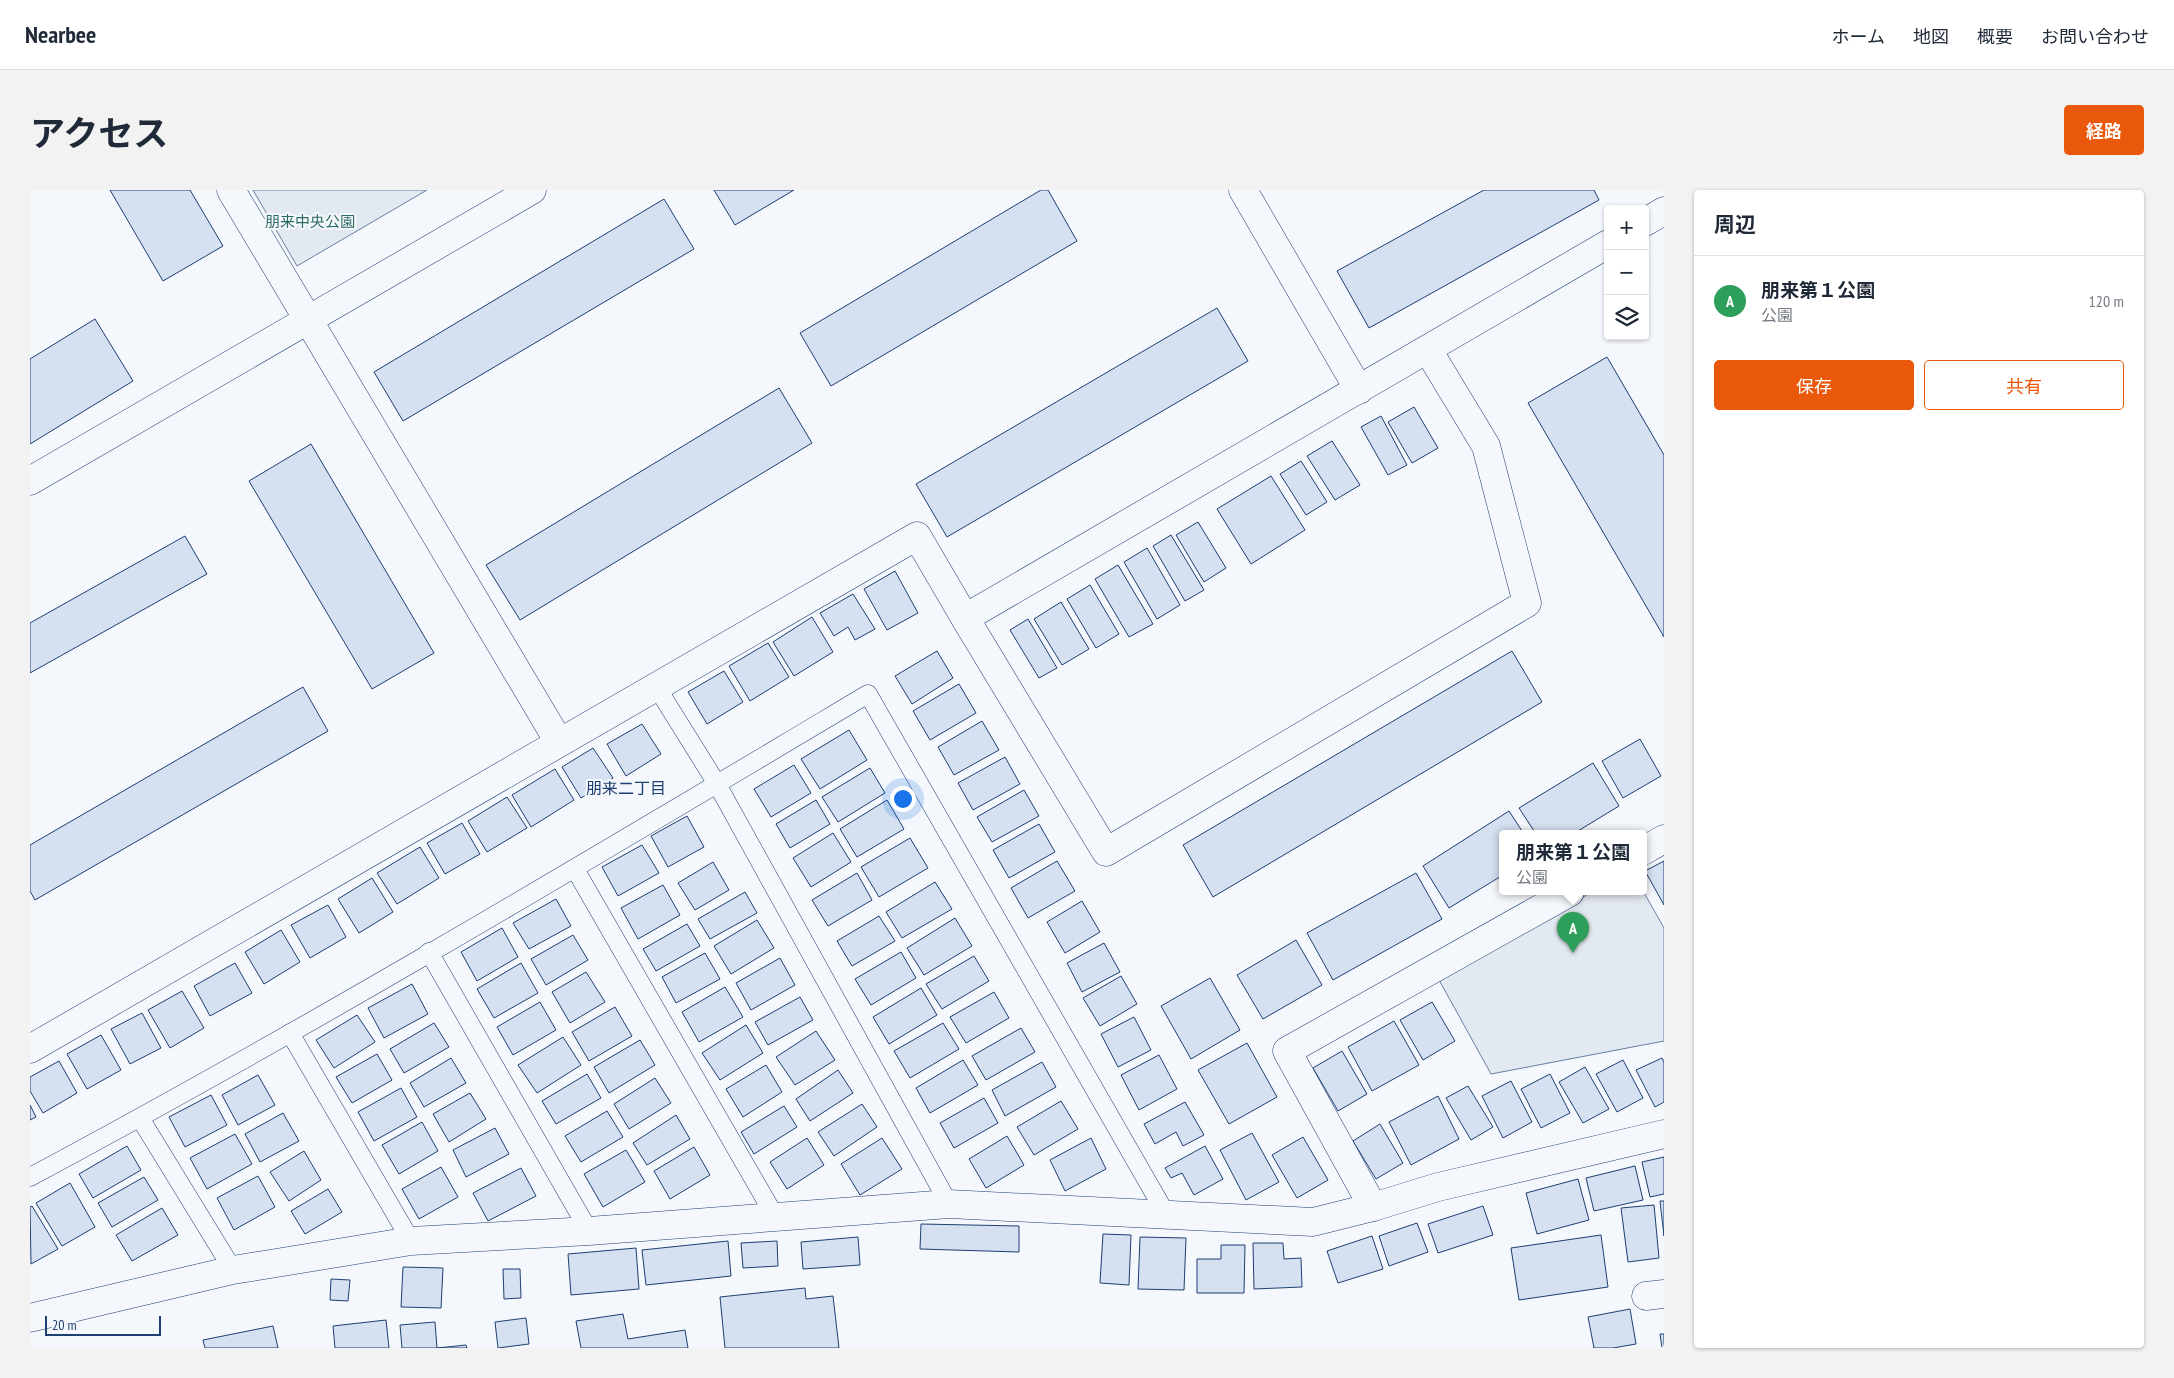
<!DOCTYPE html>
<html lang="ja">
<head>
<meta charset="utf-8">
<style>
  :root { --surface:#fff; --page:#f2f2f3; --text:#1f2937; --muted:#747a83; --line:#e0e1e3; --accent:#ea580c }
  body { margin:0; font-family:"PT Sans Narrow","Noto Sans JP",sans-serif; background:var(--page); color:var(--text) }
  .controls { position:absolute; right:15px; top:15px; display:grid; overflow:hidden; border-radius:5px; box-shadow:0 1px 4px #0004 }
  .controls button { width:45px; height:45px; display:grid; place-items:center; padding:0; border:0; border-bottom:1px solid var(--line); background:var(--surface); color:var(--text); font:25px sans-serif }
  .scale { position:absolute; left:15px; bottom:12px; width:116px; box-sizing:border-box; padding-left:5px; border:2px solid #1d3f73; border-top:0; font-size:14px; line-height:18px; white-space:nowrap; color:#1d3f73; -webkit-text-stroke:4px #f4f7fb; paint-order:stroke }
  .you { position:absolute; left:872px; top:608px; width:18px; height:18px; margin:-12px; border:4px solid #fff; border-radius:50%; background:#1a73e8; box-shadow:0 0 0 8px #1a73e833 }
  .badge { display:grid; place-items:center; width:32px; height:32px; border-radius:50%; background:var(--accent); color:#fff; font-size:16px; font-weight:700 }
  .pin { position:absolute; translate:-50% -41px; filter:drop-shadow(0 1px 2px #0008) }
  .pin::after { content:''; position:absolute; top:26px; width:18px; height:15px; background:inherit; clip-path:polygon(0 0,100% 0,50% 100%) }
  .popup { position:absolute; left:1469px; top:640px; width:148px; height:65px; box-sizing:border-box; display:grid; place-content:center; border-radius:5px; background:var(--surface); filter:drop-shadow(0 1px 4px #0005); font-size:16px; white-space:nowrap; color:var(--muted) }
  .popup b { font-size:19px; color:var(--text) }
  .popup::after { content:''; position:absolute; left:50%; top:100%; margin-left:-10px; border:10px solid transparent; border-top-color:var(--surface) }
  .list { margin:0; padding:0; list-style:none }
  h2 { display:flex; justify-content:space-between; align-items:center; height:65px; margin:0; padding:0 20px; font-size:21px }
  h2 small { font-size:16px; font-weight:400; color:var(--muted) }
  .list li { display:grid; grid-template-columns:32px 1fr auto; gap:15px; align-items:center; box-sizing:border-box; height:90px; padding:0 20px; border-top:1px solid var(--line) }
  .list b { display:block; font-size:19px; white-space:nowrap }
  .list p { margin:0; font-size:16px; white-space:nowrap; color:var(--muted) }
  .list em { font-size:16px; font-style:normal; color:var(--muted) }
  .actions { display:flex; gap:10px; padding:15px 20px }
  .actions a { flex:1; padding:11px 0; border:1px solid var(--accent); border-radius:5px; text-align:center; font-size:18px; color:var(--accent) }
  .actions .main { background:var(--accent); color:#fff }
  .icon { flex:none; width:28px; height:28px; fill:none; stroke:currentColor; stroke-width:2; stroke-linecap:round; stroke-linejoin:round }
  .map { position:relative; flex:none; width:1634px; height:1158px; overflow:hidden; border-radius:5px }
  header { display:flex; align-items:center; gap:30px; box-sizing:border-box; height:70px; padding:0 25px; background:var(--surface); border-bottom:1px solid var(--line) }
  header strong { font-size:24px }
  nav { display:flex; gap:28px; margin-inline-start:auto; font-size:18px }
  .intro { display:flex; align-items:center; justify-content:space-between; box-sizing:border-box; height:120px; padding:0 30px }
  h1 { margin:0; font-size:35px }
  .button { padding:12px 22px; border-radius:5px; background:var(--accent); color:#fff; font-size:18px; font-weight:700 }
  main { display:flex; gap:30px; padding:0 30px }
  aside { flex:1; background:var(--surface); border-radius:5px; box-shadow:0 1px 4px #0004 }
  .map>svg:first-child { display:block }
</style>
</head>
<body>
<header>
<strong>Nearbee</strong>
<nav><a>ホーム</a><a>地図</a><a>概要</a><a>お問い合わせ</a></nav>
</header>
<div class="intro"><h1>アクセス</h1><a class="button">経路</a></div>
<main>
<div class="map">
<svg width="1634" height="1158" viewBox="0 0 1634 1158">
  <rect width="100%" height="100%" fill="#f4f7fb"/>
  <g fill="#e3e9f0" stroke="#687fa3">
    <path d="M 223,0 L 397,0 L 267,76 Z"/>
    <path d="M 1613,701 L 1634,738 L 1634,851 L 1461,884 L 1408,788 L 1562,702 Z"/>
  </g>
  <g fill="#d5e0f0" stroke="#1d3f73">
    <path d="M 80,0 L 160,0 L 193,56 L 133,91 Z"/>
    <path d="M 684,0 L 764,0 L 705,35 Z"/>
    <path d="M 1011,0 L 1018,0 L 1047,51 L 801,196 L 770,143 Z"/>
    <path d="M 1454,0 L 1564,0 L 1569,10 L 1339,138 L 1307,81 Z"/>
    <path d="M 634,9 L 664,59 L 373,231 L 344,182 Z"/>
    <path d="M 1187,118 L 1218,171 L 917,347 L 886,294 Z"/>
    <path d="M 65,129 L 103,191 L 0,254 L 0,169 Z"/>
    <path d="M 1577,167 L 1634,265 L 1634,447 L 1498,213 Z"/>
    <path d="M 749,198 L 782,253 L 490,430 L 456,375 Z"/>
    <path d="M 1384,217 L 1408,258 L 1382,273 L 1358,232 Z"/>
    <path d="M 1351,226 L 1377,275 L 1358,285 L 1331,237 Z"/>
    <path d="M 1302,251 L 1330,295 L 1305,310 L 1277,266 Z"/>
    <path d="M 281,254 L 404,463 L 342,499 L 219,291 Z"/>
    <path d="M 1271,271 L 1297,312 L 1276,325 L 1250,284 Z"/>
    <path d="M 1241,286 L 1275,340 L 1221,374 L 1187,319 Z"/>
    <path d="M 1168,332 L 1196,378 L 1174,392 L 1146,345 Z"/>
    <path d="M 1141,345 L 1174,400 L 1155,411 L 1123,356 Z"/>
    <path d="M 155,346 L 177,384 L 0,483 L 0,433 Z"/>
    <path d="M 1117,358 L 1150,415 L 1127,429 L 1094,372 Z"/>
    <path d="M 1088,375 L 1123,434 L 1099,447 L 1065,389 Z"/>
    <path d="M 865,381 L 888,423 L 857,440 L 834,399 Z"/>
    <path d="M 1060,395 L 1089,444 L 1066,458 L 1037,409 Z"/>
    <path d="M 823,404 L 845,439 L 825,450 L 818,437 L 804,446 L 790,423 Z"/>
    <path d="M 1031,412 L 1059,459 L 1032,475 L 1004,429 Z"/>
    <path d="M 782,427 L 803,462 L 764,486 L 743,452 Z"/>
    <path d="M 998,429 L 1027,478 L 1009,488 L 980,440 Z"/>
    <path d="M 738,453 L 759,487 L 720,511 L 699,476 Z"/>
    <path d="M 907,461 L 923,488 L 882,514 L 865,486 Z"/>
    <path d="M 1482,461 L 1512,512 L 1183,707 L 1153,655 Z"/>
    <path d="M 694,481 L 713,512 L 677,534 L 658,502 Z"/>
    <path d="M 929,494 L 946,523 L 900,550 L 883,521 Z"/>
    <path d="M 273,497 L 298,541 L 5,710 L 0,701 L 0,655 Z"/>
    <path d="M 952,531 L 969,560 L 924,585 L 908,557 Z"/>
    <path d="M 612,534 L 631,564 L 596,586 L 577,554 Z"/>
    <path d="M 819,540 L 837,570 L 790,599 L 771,569 Z"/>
    <path d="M 1610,549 L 1631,586 L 1593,608 L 1572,571 Z"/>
    <path d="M 563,558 L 583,588 L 551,608 L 532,577 Z"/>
    <path d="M 975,567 L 990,594 L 943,620 L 928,593 Z"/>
    <path d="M 1563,573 L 1589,616 L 1543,644 L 1506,644 L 1489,618 Z"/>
    <path d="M 764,575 L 781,603 L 741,627 L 724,599 Z"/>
    <path d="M 840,578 L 855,603 L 808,632 L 792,607 Z"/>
    <path d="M 525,579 L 544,610 L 501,637 L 482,605 Z"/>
    <path d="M 994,600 L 1009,626 L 962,652 L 947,627 Z"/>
    <path d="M 477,607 L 497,638 L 457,662 L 438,631 Z"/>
    <path d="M 786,610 L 800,634 L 760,658 L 746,634 Z"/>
    <path d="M 857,610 L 874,639 L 827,667 L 810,639 Z"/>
    <path d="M 1479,621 L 1494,644 L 1473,644 L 1473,685 L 1419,718 L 1393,676 Z"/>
    <path d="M 657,626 L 674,657 L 638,677 L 621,646 Z"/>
    <path d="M 432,633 L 450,664 L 415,684 L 397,653 Z"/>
    <path d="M 1009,634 L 1025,662 L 979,688 L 963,660 Z"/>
    <path d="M 803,643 L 821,672 L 781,697 L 763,668 Z"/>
    <path d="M 880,648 L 898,678 L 849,707 L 831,677 Z"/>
    <path d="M 612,655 L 629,683 L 588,706 L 572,677 Z"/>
    <path d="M 390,657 L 409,688 L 367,714 L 347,683 Z"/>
    <path d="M 1027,671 L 1045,701 L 998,728 L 981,698 Z"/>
    <path d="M 1634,671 L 1634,715 L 1615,681 Z"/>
    <path d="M 683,672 L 699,700 L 665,720 L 648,693 Z"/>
    <path d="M 827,683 L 842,710 L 798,736 L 782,710 Z"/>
    <path d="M 1386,683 L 1412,729 L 1303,790 L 1277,743 Z"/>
    <path d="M 342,688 L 363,722 L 329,743 L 308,709 Z"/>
    <path d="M 905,692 L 922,719 L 872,748 L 856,722 Z"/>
    <path d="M 633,695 L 650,725 L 608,749 L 591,718 Z"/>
    <path d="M 715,702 L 727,723 L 680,749 L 668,729 Z"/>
    <path d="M 526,709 L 541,736 L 499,759 L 483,733 Z"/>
    <path d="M 1052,711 L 1070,742 L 1035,763 L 1017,732 Z"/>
    <path d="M 298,715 L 316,747 L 280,768 L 261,735 Z"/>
    <path d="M 849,726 L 865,751 L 822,776 L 807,751 Z"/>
    <path d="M 925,728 L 942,756 L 894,785 L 877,758 Z"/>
    <path d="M 727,730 L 744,758 L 701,784 L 684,756 Z"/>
    <path d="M 657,734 L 670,756 L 626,781 L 613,759 Z"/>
    <path d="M 472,738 L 488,767 L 447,791 L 431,762 Z"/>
    <path d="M 251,740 L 270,772 L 234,794 L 215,762 Z"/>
    <path d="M 543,745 L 558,770 L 516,795 L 501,769 Z"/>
    <path d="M 1266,750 L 1292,795 L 1233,829 L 1207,785 Z"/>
    <path d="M 1074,753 L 1090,782 L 1052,802 L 1037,773 Z"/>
    <path d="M 871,762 L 886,788 L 841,815 L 825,789 Z"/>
    <path d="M 675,763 L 690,789 L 646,813 L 632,787 Z"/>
    <path d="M 944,766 L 959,791 L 912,819 L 896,794 Z"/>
    <path d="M 750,768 L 765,795 L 721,820 L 706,793 Z"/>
    <path d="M 205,773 L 222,803 L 180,826 L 164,796 Z"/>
    <path d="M 491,773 L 508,803 L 464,828 L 447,799 Z"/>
    <path d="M 556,782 L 575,812 L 540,833 L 522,802 Z"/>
    <path d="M 1091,786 L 1107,814 L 1070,836 L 1053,808 Z"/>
    <path d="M 1180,788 L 1210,840 L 1161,869 L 1131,816 Z"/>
    <path d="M 382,794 L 398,824 L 354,848 L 338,818 Z"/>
    <path d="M 695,797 L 713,827 L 669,852 L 652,822 Z"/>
    <path d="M 891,798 L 907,825 L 859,854 L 843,827 Z"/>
    <path d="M 152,801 L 174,838 L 140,858 L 118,820 Z"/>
    <path d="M 964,802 L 979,828 L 936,853 L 920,827 Z"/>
    <path d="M 770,807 L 783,830 L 738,855 L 725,832 Z"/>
    <path d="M 510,812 L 526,840 L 483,865 L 467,837 Z"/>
    <path d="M 1402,812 L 1425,851 L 1393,870 L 1370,830 Z"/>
    <path d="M 585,817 L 602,846 L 559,871 L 542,842 Z"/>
    <path d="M 112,823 L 131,858 L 100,874 L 81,839 Z"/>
    <path d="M 327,825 L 345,852 L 304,878 L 286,850 Z"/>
    <path d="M 1104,827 L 1121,860 L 1088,877 L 1071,844 Z"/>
    <path d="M 1364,831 L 1389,875 L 1342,901 L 1318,857 Z"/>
    <path d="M 404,833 L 419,857 L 374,883 L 360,859 Z"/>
    <path d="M 913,833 L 929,859 L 880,888 L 864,861 Z"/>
    <path d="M 716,835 L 733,863 L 690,890 L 672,863 Z"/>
    <path d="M 991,838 L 1005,862 L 956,890 L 942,866 Z"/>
    <path d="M 786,841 L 805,870 L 765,895 L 746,867 Z"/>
    <path d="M 71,845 L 91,880 L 57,899 L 37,864 Z"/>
    <path d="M 533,847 L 551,875 L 507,903 L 488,875 Z"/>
    <path d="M 610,850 L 625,875 L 579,903 L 564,877 Z"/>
    <path d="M 1217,853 L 1247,907 L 1199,934 L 1168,880 Z"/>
    <path d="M 1312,861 L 1337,904 L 1308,921 L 1283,878 Z"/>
    <path d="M 347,864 L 362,890 L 322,913 L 306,887 Z"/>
    <path d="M 1129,865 L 1147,899 L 1109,920 L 1091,885 Z"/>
    <path d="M 421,868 L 436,893 L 394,917 L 380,893 Z"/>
    <path d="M 1632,868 L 1634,872 L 1634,912 L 1625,917 L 1606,880 Z"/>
    <path d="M 933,870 L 948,895 L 900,923 L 886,898 Z"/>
    <path d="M 1593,870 L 1613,908 L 1587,922 L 1566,884 Z"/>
    <path d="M 29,871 L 47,903 L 13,923 L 0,901 L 0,887 Z"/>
    <path d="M 1012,872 L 1026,897 L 975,926 L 962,900 Z"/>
    <path d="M 736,875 L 752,902 L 713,927 L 696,899 Z"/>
    <path d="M 1555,877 L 1579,919 L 1553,933 L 1529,892 Z"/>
    <path d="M 808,880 L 823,903 L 780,931 L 766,909 Z"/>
    <path d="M 557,884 L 571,908 L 526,934 L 512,911 Z"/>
    <path d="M 1520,884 L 1540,923 L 1511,938 L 1491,899 Z"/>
    <path d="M 228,885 L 245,915 L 208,935 L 192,905 Z"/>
    <path d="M 625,888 L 641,913 L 599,939 L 584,914 Z"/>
    <path d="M 1481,891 L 1502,932 L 1473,948 L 1452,906 Z"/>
    <path d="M 1438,896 L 1463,937 L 1441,950 L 1416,908 Z"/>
    <path d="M 371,898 L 387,927 L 344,951 L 328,922 Z"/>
    <path d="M 440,903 L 456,929 L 419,952 L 403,924 Z"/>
    <path d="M 181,905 L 197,935 L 155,957 L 139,927 Z"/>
    <path d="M 1408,906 L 1429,949 L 1381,975 L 1359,932 Z"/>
    <path d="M 954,908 L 968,933 L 924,958 L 910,933 Z"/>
    <path d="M 1031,911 L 1048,939 L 1004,965 L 987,937 Z"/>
    <path d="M 1155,912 L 1174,945 L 1153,956 L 1146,942 L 1125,954 L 1114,934 Z"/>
    <path d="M 832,914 L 847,937 L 804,966 L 788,942 Z"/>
    <path d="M 0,915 L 6,927 L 0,930 Z"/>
    <path d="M 754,916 L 767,937 L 724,964 L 711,942 Z"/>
    <path d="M 577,921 L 593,947 L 551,972 L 535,946 Z"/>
    <path d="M 253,923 L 269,951 L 230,972 L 215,944 Z"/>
    <path d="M 646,925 L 660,949 L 617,975 L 603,953 Z"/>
    <path d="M 392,932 L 408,961 L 369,984 L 352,955 Z"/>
    <path d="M 1350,934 L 1373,973 L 1346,989 L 1323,951 Z"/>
    <path d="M 465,938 L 479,964 L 436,987 L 423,960 Z"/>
    <path d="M 1222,943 L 1249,992 L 1216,1010 L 1190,960 Z"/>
    <path d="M 205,944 L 222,974 L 177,999 L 160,968 Z"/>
    <path d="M 977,946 L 994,975 L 956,998 L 939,969 Z"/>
    <path d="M 1273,947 L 1298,990 L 1267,1008 L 1242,965 Z"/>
    <path d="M 777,948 L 794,975 L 757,999 L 740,972 Z"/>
    <path d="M 852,948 L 872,979 L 830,1005 L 811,974 Z"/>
    <path d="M 1061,948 L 1076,979 L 1035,1001 L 1020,970 Z"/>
    <path d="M 97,956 L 111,980 L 63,1008 L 49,984 Z"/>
    <path d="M 1175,956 L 1193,989 L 1164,1005 L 1152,983 L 1141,988 L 1135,978 Z"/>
    <path d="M 664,957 L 680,985 L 640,1009 L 624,981 Z"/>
    <path d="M 596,960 L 615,992 L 573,1017 L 554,984 Z"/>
    <path d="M 274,961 L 291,990 L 259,1011 L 240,982 Z"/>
    <path d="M 1634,967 L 1634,1004 L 1620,1007 L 1612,972 Z"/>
    <path d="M 1605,976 L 1613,1010 L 1564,1021 L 1556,988 Z"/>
    <path d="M 411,977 L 428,1007 L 389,1029 L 372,999 Z"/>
    <path d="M 491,978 L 506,1006 L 458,1031 L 443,1003 Z"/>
    <path d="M 228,986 L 245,1017 L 204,1040 L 187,1008 Z"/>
    <path d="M 114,987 L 128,1010 L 82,1037 L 68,1013 Z"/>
    <path d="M 1548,989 L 1559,1030 L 1507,1044 L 1496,1003 Z"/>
    <path d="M 40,993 L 65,1037 L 32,1056 L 6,1013 Z"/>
    <path d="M 298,999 L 312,1022 L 275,1044 L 261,1021 Z"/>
    <path d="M 1630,1011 L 1634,1011 L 1634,1046 Z"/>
    <path d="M 1624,1015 L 1629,1068 L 1598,1072 L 1591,1018 Z"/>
    <path d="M 2,1016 L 28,1059 L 1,1074 L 0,1017 Z"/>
    <path d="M 1453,1016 L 1463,1045 L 1408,1063 L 1398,1034 Z"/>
    <path d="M 132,1018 L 148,1045 L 102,1071 L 86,1045 Z"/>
    <path d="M 1387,1033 L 1398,1062 L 1359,1076 L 1349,1046 Z"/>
    <path d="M 891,1034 L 989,1036 L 989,1062 L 890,1059 Z"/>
    <path d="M 1073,1044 L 1101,1045 L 1099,1095 L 1070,1093 Z"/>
    <path d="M 1571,1045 L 1578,1097 L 1489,1110 L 1481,1058 Z"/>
    <path d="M 1342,1046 L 1353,1079 L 1308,1093 L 1297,1061 Z"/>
    <path d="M 828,1047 L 830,1075 L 773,1079 L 771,1052 Z"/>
    <path d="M 1110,1047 L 1156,1048 L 1154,1100 L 1108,1099 Z"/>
    <path d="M 698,1051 L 701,1086 L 616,1095 L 612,1060 Z"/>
    <path d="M 747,1051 L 748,1076 L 713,1078 L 711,1053 Z"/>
    <path d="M 1223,1053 L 1253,1053 L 1254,1069 L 1271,1068 L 1272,1097 L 1224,1099 Z"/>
    <path d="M 1191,1055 L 1215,1055 L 1214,1103 L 1167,1103 L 1167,1069 L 1191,1069 Z"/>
    <path d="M 606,1058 L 609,1099 L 541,1105 L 538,1064 Z"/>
    <path d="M 373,1077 L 413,1078 L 411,1118 L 371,1117 Z"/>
    <path d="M 473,1079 L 490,1079 L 491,1108 L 474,1109 Z"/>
    <path d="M 301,1089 L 320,1090 L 318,1111 L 300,1110 Z"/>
    <path d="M 775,1098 L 776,1109 L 803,1106 L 809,1158 L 695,1158 L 690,1107 Z"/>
    <path d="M 1600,1119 L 1606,1154 L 1583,1158 L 1564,1158 L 1558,1127 Z"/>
    <path d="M 593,1124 L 598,1149 L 655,1140 L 658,1158 L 551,1158 L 546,1131 Z"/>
    <path d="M 496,1128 L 499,1154 L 468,1158 L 465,1132 Z"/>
    <path d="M 356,1130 L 359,1158 L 305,1158 L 303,1136 Z"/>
    <path d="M 405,1132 L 407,1158 L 436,1155 L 437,1158 L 372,1158 L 370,1135 Z"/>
    <path d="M 243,1136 L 248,1158 L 175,1158 L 173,1150 Z"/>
    <path d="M 1630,1144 L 1634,1144 L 1634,1158 L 1632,1158 Z"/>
  </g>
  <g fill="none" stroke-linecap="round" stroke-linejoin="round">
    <g stroke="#1d3f73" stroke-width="19">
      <g id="lane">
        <path d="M 626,496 L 687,594 L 919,1014"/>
        <path d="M 545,679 L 746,1028"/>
        <path d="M 399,762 L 559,1041"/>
        <path d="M 260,843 L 381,1051"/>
        <path d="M 110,928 L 203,1080"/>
        <path d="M 0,987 C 284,835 561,669 838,504 L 1136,1024"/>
      </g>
    </g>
    <g stroke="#1d3f73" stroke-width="29">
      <g id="street">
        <path d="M 201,0 L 529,552"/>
        <path d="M 1213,0 L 1329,200"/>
        <path d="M 1615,32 L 1634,21"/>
        <path d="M 0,291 L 502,0"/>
        <path d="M 935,428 L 1076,662 L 1497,413 L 1456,256 L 1398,160"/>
        <path d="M 1613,661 L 1634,649"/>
        <path d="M 0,859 L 887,346 L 935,428 L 1578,54"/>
        <path d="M 1343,1017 L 1257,861 L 1540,702"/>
        <path d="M 1616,1106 L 1634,1104"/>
        <path d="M 0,1128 L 203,1080 L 381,1051 L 559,1041 L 919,1014 L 1283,1032 L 1343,1017 L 1408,997 L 1634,944"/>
      </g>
    </g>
    <use href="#lane" stroke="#f4f7fb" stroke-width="18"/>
    <use href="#street" stroke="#f4f7fb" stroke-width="28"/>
  </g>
  <g text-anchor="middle" stroke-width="4" stroke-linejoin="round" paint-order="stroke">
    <g font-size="15" fill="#2c6c60" stroke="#f4f7fb">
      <text x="280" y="37">朋来中央公園</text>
    </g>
    <g font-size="16" fill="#1d3f73" stroke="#f4f7fb">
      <text x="596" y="604">朋来二丁目</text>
    </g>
  </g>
</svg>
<div class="controls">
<button>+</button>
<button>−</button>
<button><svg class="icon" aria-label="layers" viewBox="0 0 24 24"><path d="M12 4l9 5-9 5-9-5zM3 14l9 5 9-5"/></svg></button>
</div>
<div class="scale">20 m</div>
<div class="you"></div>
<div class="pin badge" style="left:1543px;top:763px;background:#2e9e5b">A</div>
<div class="popup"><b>朋来第１公園</b>公園</div>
</div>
<aside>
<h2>周辺<small></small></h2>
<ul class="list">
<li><span class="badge" style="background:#2e9e5b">A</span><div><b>朋来第１公園</b><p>公園</p></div><em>120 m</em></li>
</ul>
<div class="actions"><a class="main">保存</a><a>共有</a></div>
</aside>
</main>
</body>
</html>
